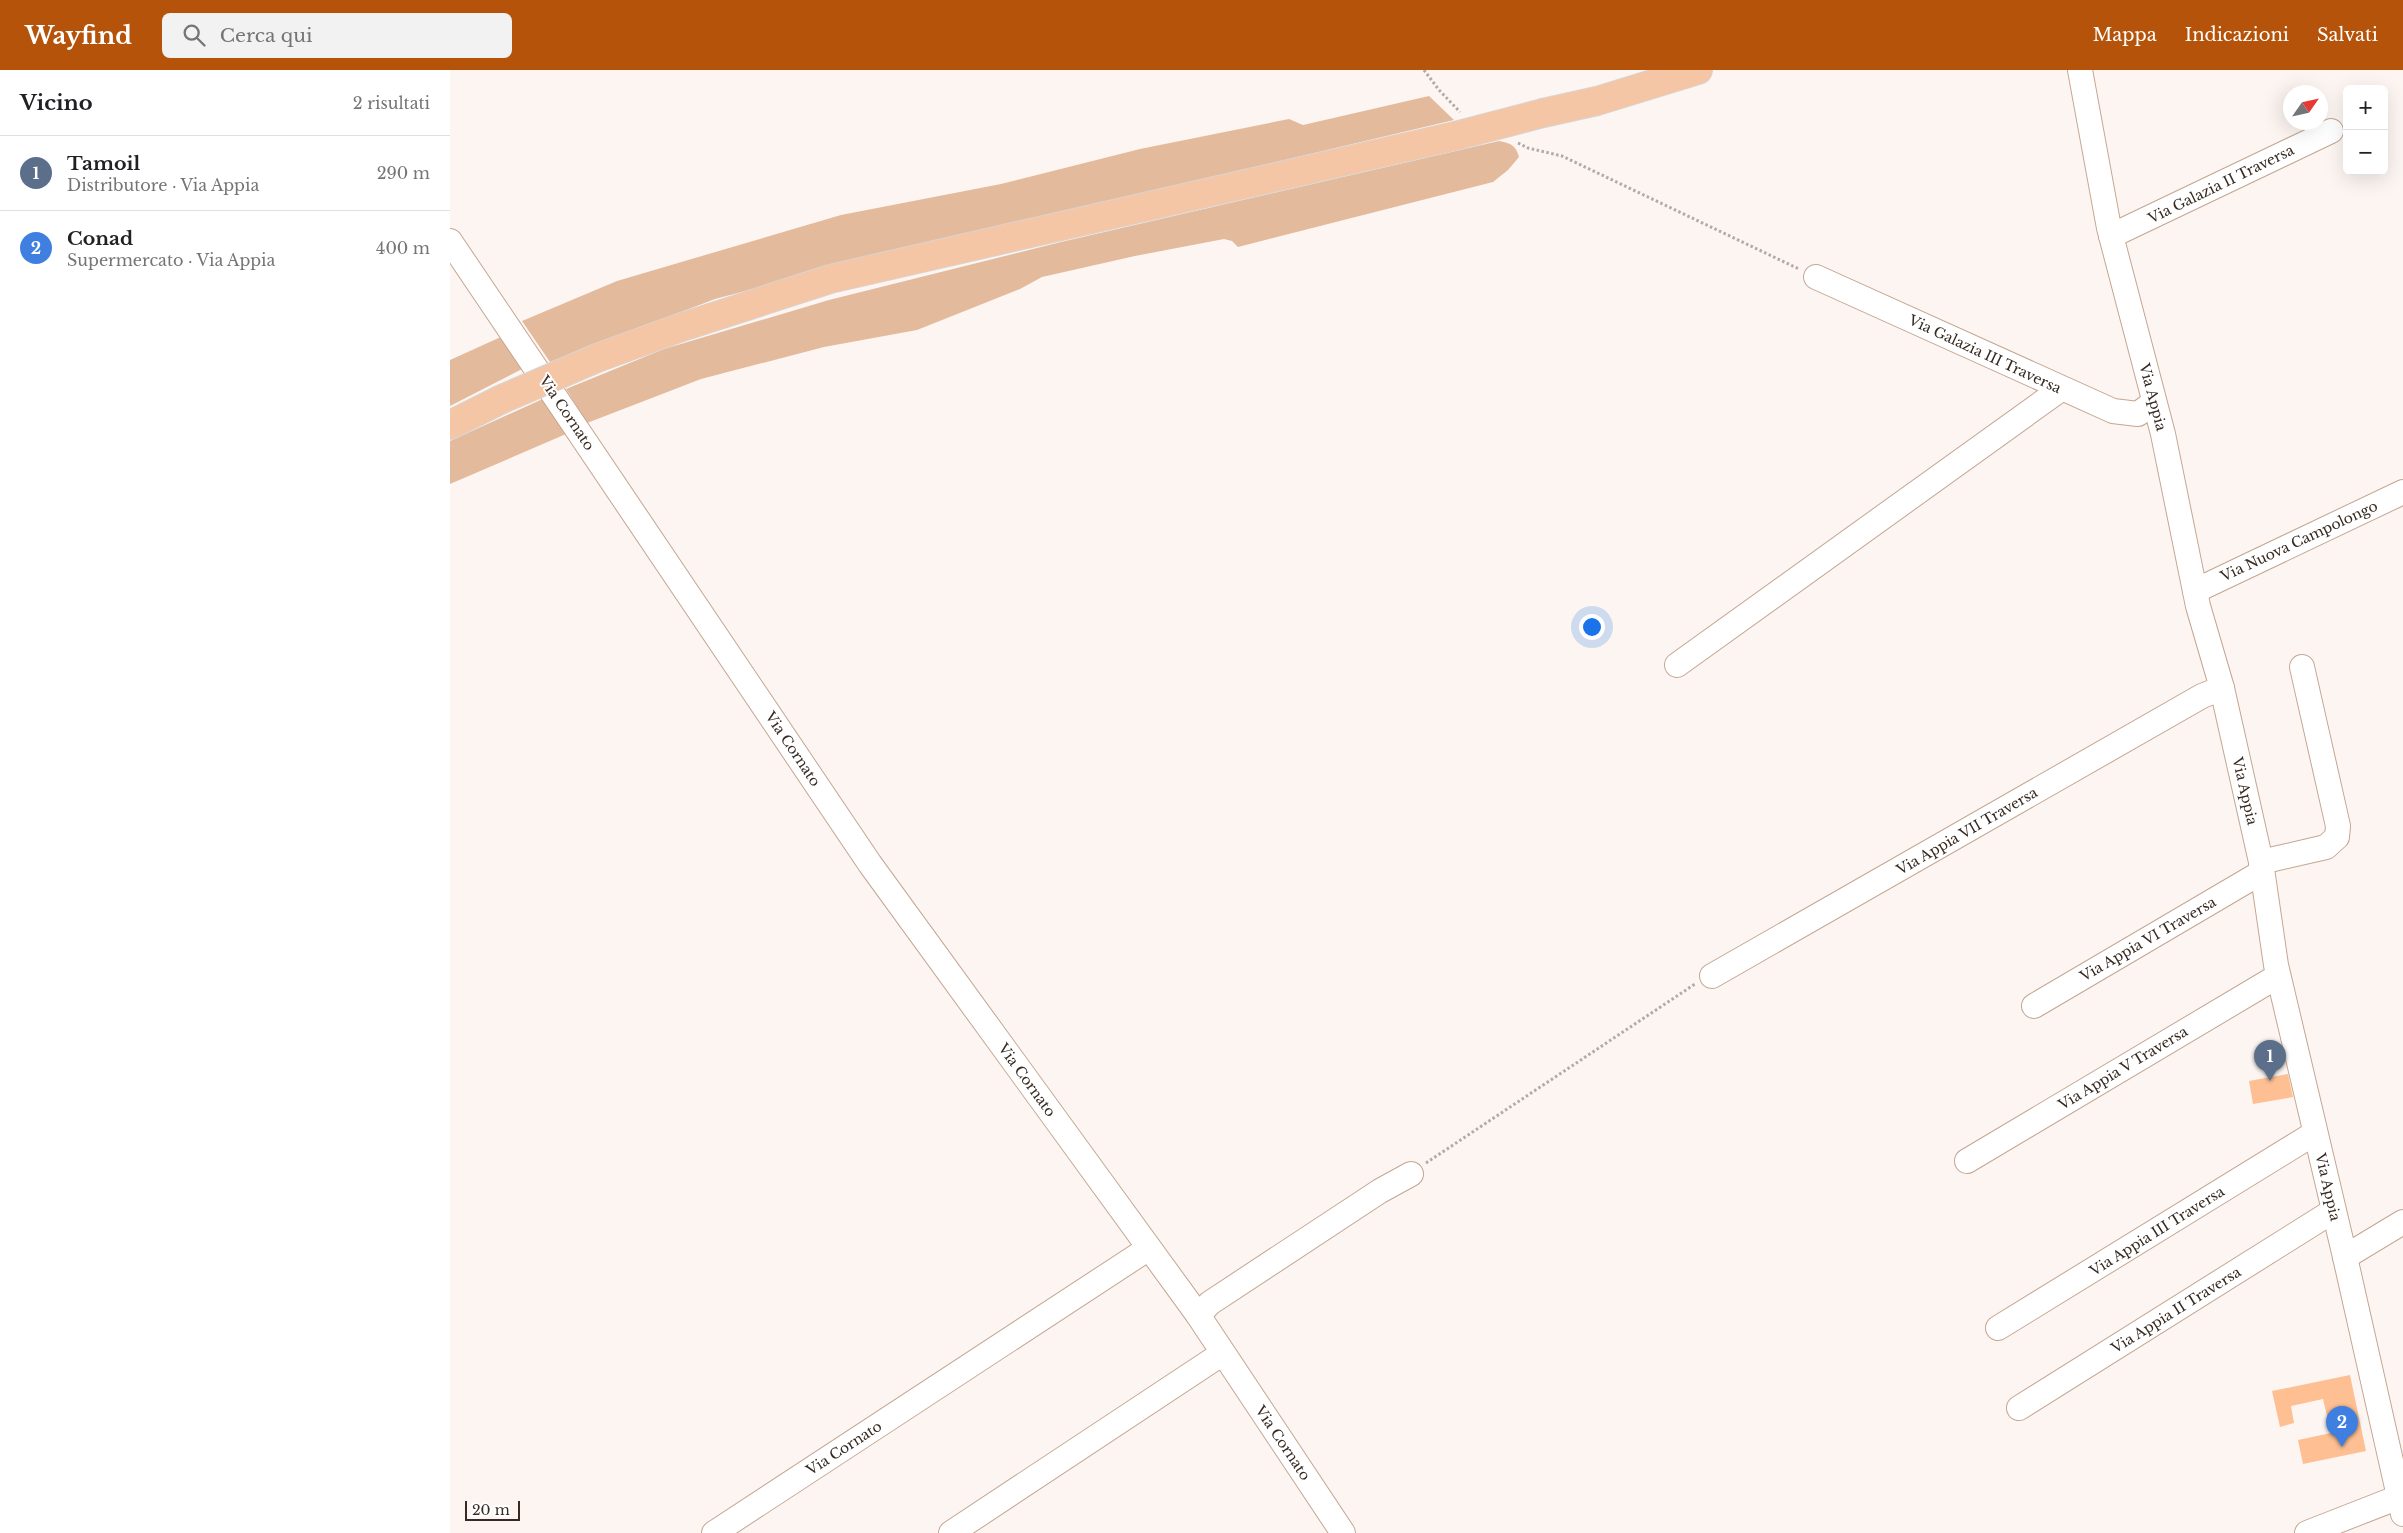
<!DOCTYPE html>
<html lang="it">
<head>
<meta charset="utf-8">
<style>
  :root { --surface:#fff; --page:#f2f2f2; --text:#202124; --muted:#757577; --line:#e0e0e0; --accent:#b45309 }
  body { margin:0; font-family:"Libre Baskerville",serif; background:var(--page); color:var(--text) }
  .controls { position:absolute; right:15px; top:15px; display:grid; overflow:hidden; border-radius:8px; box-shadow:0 5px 20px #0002 }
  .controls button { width:45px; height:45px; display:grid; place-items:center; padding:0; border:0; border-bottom:1px solid var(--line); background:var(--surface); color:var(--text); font:25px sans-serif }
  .compass { position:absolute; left:1833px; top:15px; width:45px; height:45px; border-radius:50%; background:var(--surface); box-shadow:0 5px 20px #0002; rotate:56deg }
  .scale { position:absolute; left:15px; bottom:12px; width:55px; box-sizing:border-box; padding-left:5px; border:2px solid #362a22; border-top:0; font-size:14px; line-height:18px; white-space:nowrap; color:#362a22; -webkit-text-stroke:4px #fff; paint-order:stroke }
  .you { position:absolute; left:1141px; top:556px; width:18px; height:18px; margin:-12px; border:4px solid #fff; border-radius:50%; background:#1a73e8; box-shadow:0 0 0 8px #1a73e833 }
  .badge { display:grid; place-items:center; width:32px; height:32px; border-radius:50%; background:var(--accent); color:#fff; font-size:16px; font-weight:700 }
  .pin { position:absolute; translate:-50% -41px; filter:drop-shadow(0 1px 2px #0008) }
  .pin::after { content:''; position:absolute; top:26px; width:18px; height:15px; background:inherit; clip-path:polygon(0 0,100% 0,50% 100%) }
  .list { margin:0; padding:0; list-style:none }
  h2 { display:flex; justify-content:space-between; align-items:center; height:65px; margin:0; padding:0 20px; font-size:21px }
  h2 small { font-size:16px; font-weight:400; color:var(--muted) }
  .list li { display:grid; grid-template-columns:32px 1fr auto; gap:15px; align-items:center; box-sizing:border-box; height:75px; padding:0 20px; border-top:1px solid var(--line) }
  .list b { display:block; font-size:19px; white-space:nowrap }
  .list p { margin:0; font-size:16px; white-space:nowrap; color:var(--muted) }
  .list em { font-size:16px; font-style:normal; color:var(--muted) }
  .icon { flex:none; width:28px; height:28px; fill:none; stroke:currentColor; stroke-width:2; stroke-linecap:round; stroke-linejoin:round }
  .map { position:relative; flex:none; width:1953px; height:1463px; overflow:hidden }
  header { display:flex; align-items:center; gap:30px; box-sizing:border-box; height:70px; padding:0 25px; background:var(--accent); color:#fff }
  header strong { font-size:24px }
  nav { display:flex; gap:28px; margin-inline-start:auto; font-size:18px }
  .search { width:350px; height:45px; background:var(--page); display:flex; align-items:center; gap:12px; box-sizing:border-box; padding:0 18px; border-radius:8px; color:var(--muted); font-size:19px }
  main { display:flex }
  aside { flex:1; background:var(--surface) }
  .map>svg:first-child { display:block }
</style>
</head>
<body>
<header>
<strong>Wayfind</strong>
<div class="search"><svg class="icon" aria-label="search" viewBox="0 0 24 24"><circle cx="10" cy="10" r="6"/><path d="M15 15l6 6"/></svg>Cerca qui</div>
<nav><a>Mappa</a><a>Indicazioni</a><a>Salvati</a></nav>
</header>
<main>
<aside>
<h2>Vicino<small>2 risultati</small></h2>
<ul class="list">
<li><span class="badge" style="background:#5c6f8a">1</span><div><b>Tamoil</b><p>Distributore · Via Appia</p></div><em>290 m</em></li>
<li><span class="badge" style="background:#3f7fe0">2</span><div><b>Conad</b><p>Supermercato · Via Appia</p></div><em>400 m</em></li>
</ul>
</aside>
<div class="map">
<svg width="1953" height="1463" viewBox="0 0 1953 1463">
  <rect width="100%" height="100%" fill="#fcf5f1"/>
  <g fill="#e4ba9c">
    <path d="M 979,26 L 1004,50 L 424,187 L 265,229 L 100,292 L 72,251 L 167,211 L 391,145 L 551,114 L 690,79 L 839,49 L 853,55 Z"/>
    <path d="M 1049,71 C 1060,73 1066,75 1069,87 L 1058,100 L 1043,112 L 788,177 L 782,171 L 774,169 L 685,186 L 592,207 L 570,219 L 467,260 L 374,277 L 251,309 L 137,353 L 116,319 L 214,279 L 379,230 L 611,172 Z"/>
    <path d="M 53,266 L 74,298 L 0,336 L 0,290 Z"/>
    <path d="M 95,328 L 116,364 L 0,414 L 0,371 Z"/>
  </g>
  <g fill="#febf92">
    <path d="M 1838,1004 L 1843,1027 L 1803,1034 L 1799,1011 Z"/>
    <path d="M 1900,1305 L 1916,1381 L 1853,1394 L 1848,1370 L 1881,1363 L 1873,1329 L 1841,1336 L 1844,1353 L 1830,1357 L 1822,1321 Z"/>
  </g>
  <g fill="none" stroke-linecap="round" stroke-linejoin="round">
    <g stroke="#c4a691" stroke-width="26">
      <g id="minor">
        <path d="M 1630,0 L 1659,158 L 1713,364 L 1748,536 L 1772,618 L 1811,792 L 1826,895 L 1895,1187 L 1953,1444"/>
        <path d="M 1661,166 L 1881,61"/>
        <path d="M 0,171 L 420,794 L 748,1245 L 893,1463"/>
        <path d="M 1366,207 L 1663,341 L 1688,344 L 1704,332"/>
        <path d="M 1745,521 L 1953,422"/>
        <path d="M 1227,595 L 1611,319"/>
        <path d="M 1811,792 L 1876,777 L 1887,767 L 1888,756 L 1852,597"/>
        <path d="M 1262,906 L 1752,626 L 1772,618"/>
        <path d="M 1584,936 L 1812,802"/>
        <path d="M 1517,1091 L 1828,906"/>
        <path d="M 1895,1187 L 1953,1152"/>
        <path d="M 748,1245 L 760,1233 L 930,1121 L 961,1104"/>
        <path d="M 1548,1258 L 1865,1063"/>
        <path d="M 1569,1338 L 1883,1141"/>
        <path d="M 264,1463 L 699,1178"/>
        <path d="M 501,1463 L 773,1283"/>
        <path d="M 1857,1463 L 1949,1427"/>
      </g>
    </g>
    <g stroke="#d7d4d3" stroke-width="30">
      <g id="highway">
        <path d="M 1093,43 L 1147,31 L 1248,0"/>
        <path d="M 147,288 L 229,258 L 380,209 L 1009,65"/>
        <path d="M 0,355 L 52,329"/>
      </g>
    </g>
    <g stroke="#b2aaa4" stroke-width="3" stroke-dasharray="2.5 2.5" stroke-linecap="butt">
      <path d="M 974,0 L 989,20 L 1010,42"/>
      <path d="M 1068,73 L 1078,78 L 1112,86 L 1349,199"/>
      <path d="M 976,1093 L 1245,914"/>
    </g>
    <use href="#minor" stroke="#fff" stroke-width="24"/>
    <use href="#highway" stroke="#f5c6a5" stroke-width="28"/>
    <g stroke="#d7d4d3" stroke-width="30" stroke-linecap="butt">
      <g id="highway-bridge">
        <path d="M 1009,65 L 1093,43"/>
        <path d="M 52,329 L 147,288"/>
      </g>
    </g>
    <use href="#highway-bridge" stroke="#f5c6a5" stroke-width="28"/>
  </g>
  <g text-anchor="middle" stroke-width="4" stroke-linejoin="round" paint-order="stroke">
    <g font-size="14" fill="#362a22" stroke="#fff">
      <text transform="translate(1771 114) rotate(-26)" y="5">Via Galazia II Traversa</text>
      <text transform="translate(1535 284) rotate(25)" y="5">Via Galazia III Traversa</text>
      <text transform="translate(1703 327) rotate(75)" y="5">Via Appia</text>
      <text transform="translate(117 343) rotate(56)" y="5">Via Cornato</text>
      <text transform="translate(1849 471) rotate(-25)" y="5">Via Nuova Campolongo</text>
      <text transform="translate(343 679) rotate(56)" y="5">Via Cornato</text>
      <text transform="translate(1795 721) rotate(77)" y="5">Via Appia</text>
      <text transform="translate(1517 761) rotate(-30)" y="5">Via Appia VII Traversa</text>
      <text transform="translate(1698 869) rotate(-30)" y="5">Via Appia VI Traversa</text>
      <text transform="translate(1673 998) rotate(-31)" y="5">Via Appia V Traversa</text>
      <text transform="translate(577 1010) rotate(54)" y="5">Via Cornato</text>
      <text transform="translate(1878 1117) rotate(77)" y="5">Via Appia</text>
      <text transform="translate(1707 1161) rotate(-32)" y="5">Via Appia III Traversa</text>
      <text transform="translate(1726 1240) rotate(-32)" y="5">Via Appia II Traversa</text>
      <text transform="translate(833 1373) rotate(56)" y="5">Via Cornato</text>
      <text transform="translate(394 1378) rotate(-33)" y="5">Via Cornato</text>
    </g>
  </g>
</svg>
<div class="controls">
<button>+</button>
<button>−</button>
</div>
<svg class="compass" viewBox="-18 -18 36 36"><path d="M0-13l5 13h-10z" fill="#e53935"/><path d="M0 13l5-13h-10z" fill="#757577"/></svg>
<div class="scale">20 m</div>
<div class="you"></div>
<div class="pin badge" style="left:1820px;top:1011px;background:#5c6f8a">1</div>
<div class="pin badge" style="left:1892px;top:1377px;background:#3f7fe0">2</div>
</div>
</main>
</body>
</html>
